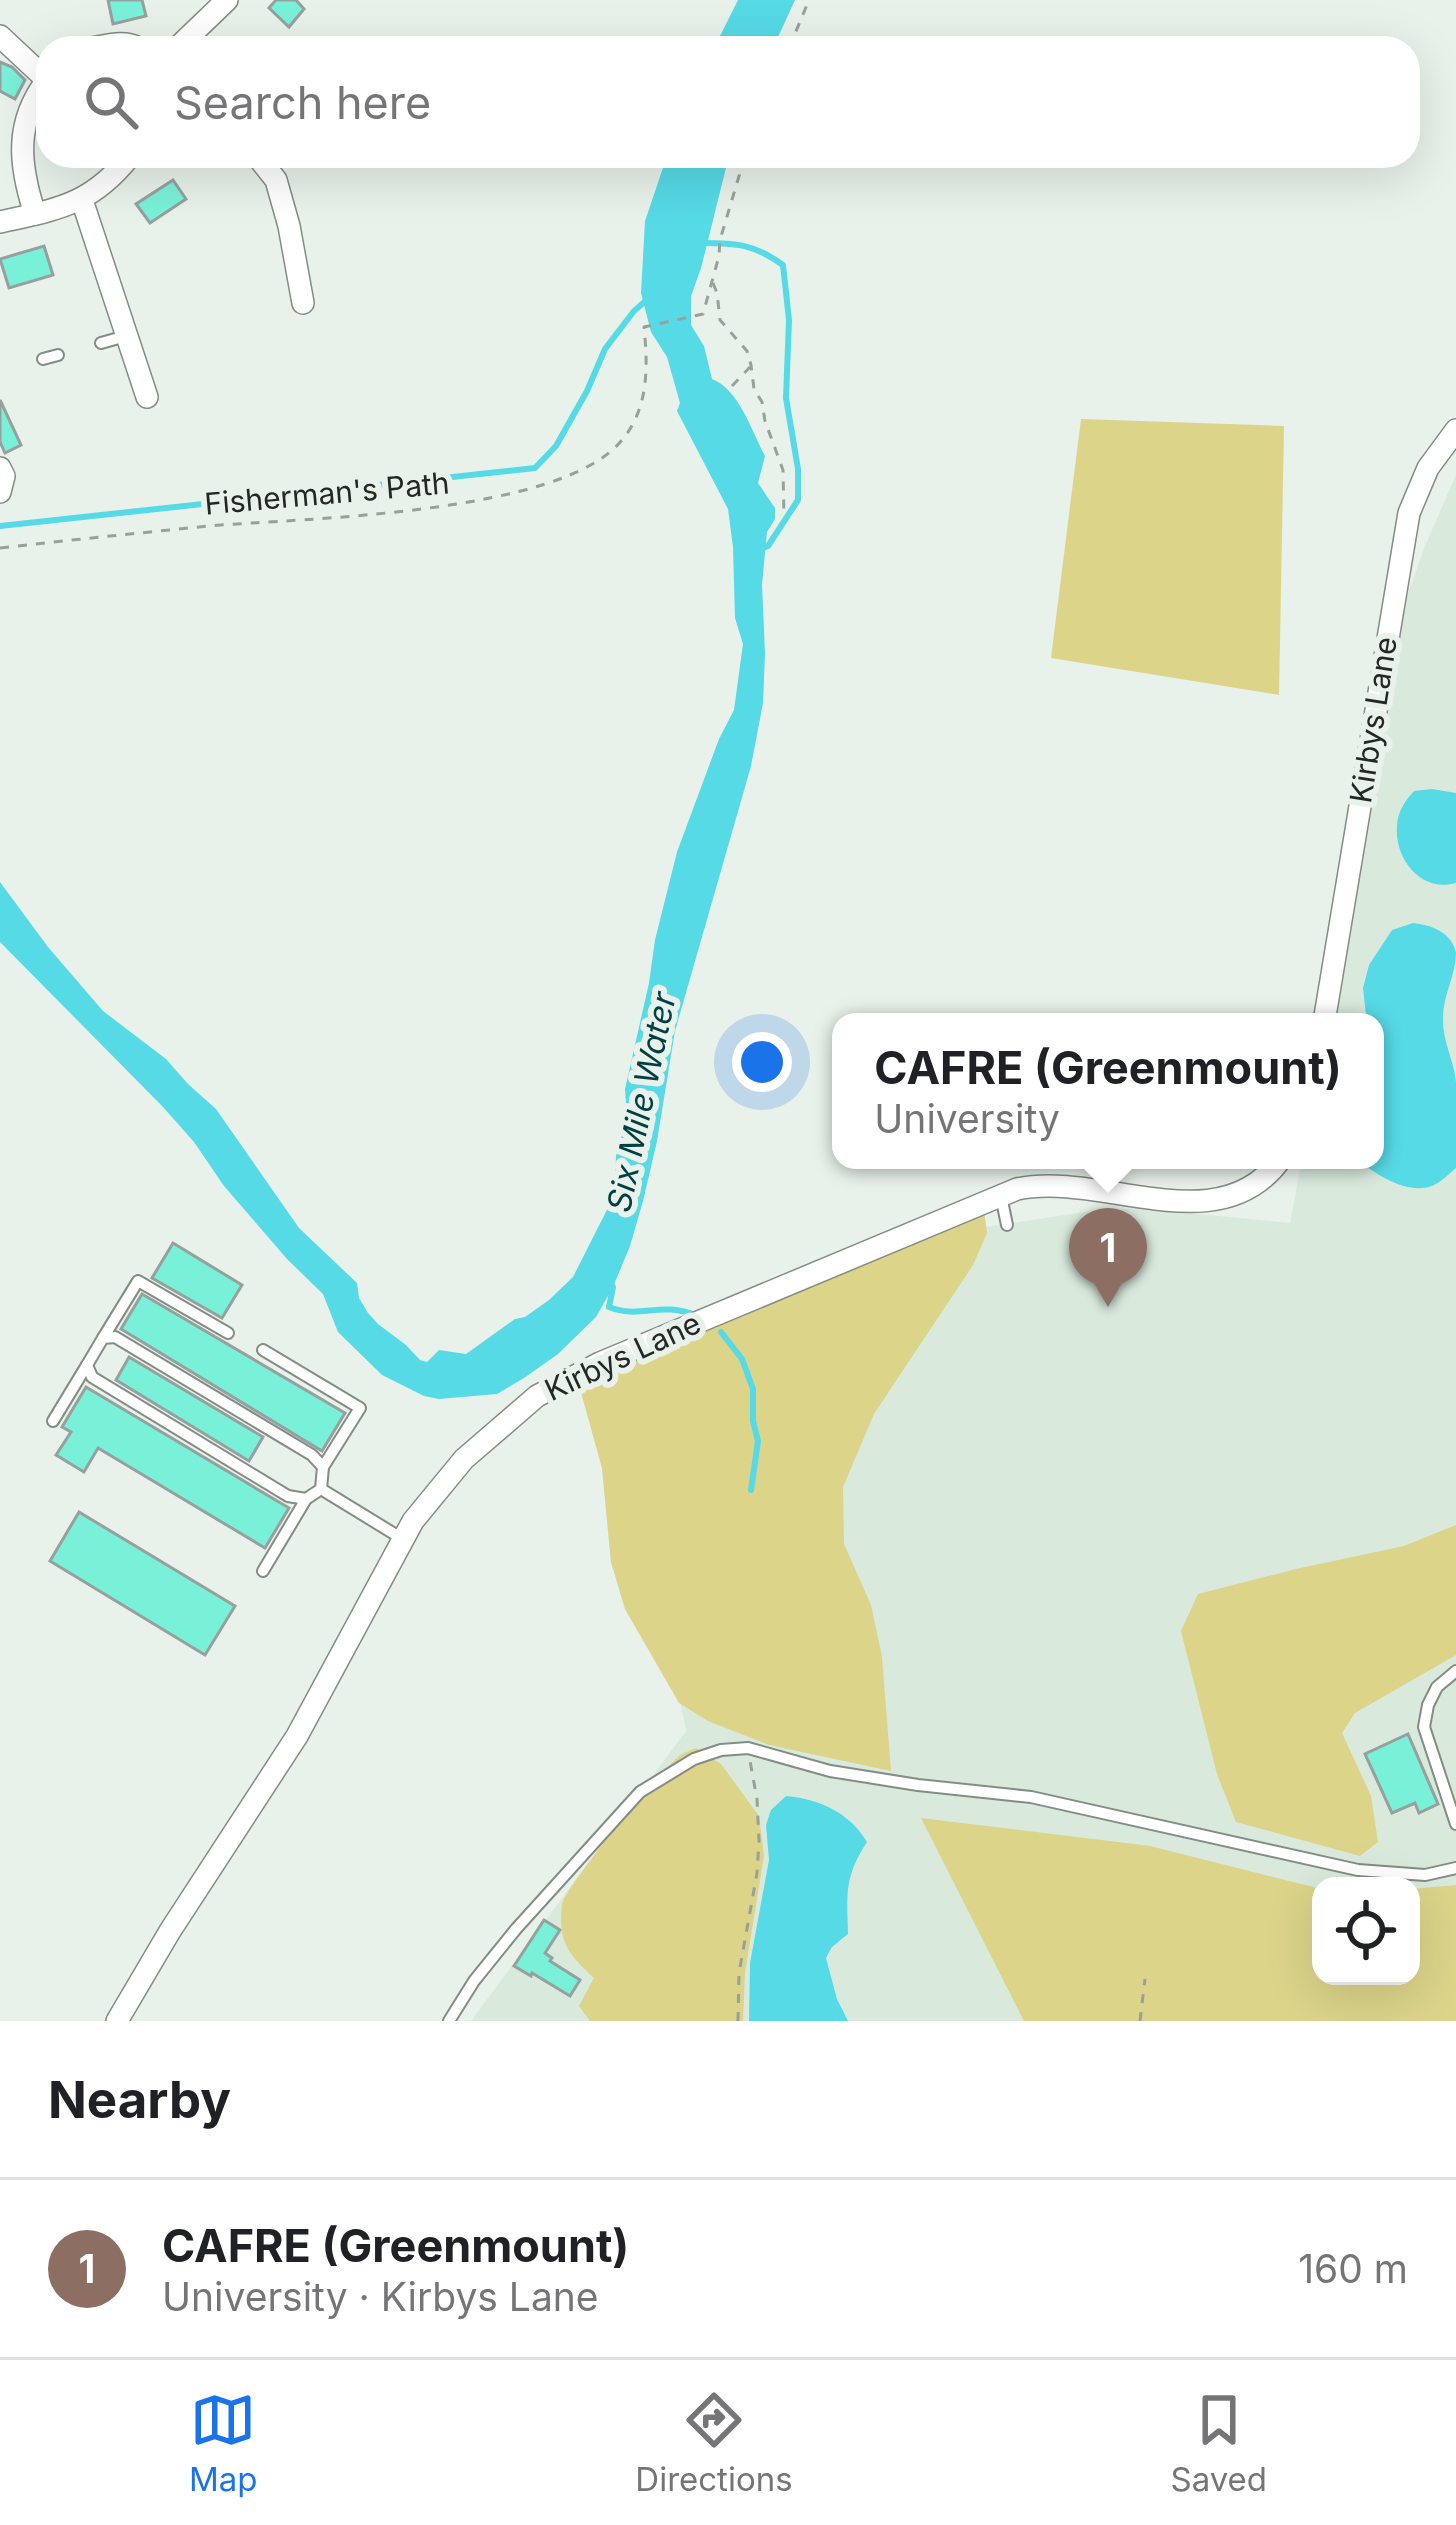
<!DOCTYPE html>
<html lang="en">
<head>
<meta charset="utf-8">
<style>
  :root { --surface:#fff; --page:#f6f6f6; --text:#202124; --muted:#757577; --line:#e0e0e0; --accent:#1a73e8 }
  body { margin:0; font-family:Inter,sans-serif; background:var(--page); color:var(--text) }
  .controls { position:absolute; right:36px; bottom:36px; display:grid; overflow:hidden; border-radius:24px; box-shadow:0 12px 48px #0002 }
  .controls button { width:108px; height:108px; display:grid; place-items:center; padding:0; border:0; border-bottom:3px solid var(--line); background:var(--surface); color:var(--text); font:60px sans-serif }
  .you { position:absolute; left:762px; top:1062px; width:42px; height:42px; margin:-30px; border:9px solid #fff; border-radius:50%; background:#1a73e8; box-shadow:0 0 0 18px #1a73e833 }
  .badge { display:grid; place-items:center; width:78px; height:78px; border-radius:50%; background:var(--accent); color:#fff; font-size:39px; font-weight:700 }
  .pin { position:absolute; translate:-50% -99px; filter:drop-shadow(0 3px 6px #0008) }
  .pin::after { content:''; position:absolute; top:63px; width:42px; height:36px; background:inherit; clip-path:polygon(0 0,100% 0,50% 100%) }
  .popup { position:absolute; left:832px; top:1013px; width:552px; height:156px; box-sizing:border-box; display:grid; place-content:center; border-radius:24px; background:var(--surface); filter:drop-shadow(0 3px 9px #0005); font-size:39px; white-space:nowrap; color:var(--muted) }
  .popup b { font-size:45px; color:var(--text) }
  .popup::after { content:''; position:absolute; left:50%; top:100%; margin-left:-24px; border:24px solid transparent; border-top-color:var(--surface) }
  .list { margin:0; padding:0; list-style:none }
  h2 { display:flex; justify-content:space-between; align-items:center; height:156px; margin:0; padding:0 48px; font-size:51px }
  h2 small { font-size:39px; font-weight:400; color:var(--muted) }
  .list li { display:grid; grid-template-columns:78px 1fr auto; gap:36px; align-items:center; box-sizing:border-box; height:180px; padding:0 48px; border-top:3px solid var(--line) }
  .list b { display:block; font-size:45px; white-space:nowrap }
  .list p { margin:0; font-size:39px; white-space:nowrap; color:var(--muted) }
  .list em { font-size:39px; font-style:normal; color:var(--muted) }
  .icon { flex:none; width:66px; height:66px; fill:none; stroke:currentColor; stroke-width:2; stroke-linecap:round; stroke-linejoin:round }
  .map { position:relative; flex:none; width:1456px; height:2021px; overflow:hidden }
  .search { position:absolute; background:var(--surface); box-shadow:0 12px 48px #0002; left:36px; right:36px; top:36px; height:132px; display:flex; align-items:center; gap:30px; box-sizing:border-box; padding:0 42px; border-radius:36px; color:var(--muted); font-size:45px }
  .sheet { height:336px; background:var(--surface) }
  nav { display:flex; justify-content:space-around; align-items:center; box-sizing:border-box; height:168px; border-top:3px solid var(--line); background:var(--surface); font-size:33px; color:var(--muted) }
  nav a { display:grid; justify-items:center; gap:6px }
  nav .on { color:var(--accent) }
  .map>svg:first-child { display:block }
</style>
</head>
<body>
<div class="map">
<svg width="1456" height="2021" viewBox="0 0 1456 2021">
  <rect width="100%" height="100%" fill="#e8f1ea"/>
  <path fill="#d9eadd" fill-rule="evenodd" d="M 1456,475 L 1456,2021 L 471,2021 L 686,1731 L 680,1701 L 625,1609 L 611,1562 L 602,1468 L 579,1385 L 986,1227 L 1091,1211 L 1139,1208 L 1290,1223 L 1302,1160 L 1375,1160 L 1375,1022 L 1328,1022 L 1406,599 L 1425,546 ZM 1321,1886 L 1411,1886 L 1411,1976 L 1321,1976 Z"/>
  <g fill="#dbd489">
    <path d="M 1081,419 L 1284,426 L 1279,695 L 1051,658 Z"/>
    <path d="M 984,1210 L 987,1233 L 973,1265 L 874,1414 L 843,1487 L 844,1544 L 871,1605 L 882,1657 L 891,1771 L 769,1745 L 708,1721 L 679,1703 L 625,1609 L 611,1562 L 602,1468 L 579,1385 Z"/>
    <path d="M 1456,1525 L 1456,1655 L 1355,1713 L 1342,1733 L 1371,1796 L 1378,1842 L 1360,1856 L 1236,1822 L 1217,1774 L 1181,1631 L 1198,1594 L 1296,1569 L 1404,1546 Z"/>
    <path d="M 696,1748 L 721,1764 L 759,1816 L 764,1856 L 745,1973 L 743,2021 L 590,2021 L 579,2006 L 594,1978 C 568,1954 558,1942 562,1905 C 564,1888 661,1770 679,1756 C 683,1753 691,1750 696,1748 Z"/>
    <path d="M 921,1818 L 1150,1846 L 1321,1889 L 1321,1976 L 1411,1976 L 1411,1889 L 1456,1885 L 1456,2021 L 1024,2021 Z"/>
  </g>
  <g fill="#56dae6">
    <path d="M 738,0 L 795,0 L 773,48 L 714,48 Z"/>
    <path d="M 667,156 L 729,156 L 701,268 L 691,296 L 691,325 L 704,346 L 712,379 C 739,389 752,432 765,456 L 758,483 L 775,508 L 775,519 L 767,532 L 762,584 L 765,653 L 763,703 L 751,766 L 675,1031 L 657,1141 L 643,1201 L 630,1246 L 613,1287 L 596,1317 L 558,1354 L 524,1378 L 497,1394 L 439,1399 L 424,1396 L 382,1375 L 338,1332 L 323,1294 L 287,1259 L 224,1186 L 194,1142 L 163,1107 L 0,942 L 0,882 L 48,947 L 103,1011 L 166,1059 L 188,1084 L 216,1109 L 299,1228 L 357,1283 L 359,1298 L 368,1313 L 378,1324 L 406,1345 L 420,1360 L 427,1362 L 439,1350 L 466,1354 L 515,1319 L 525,1317 L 549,1300 L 573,1277 L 615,1194 L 616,1156 L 627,1117 L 625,1089 L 649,983 L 655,940 L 677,852 L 719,739 L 734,710 L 743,644 L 735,618 L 733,547 L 728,509 L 677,411 L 680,403 L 667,357 L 651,332 L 641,293 L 645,221 Z"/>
    <path d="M 1432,789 L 1456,793 L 1456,883 C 1421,893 1394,859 1397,825 C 1398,811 1405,801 1414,791 Z"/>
    <path d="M 1413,923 C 1431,925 1452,932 1456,953 C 1456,974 1443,996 1443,1017 C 1442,1041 1454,1060 1456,1082 C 1456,1110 1456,1140 1456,1168 C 1449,1174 1440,1183 1432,1186 C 1407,1195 1377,1175 1358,1160 L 1375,1160 L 1375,1022 L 1371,1022 L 1366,1015 L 1363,988 L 1369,965 L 1392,930 Z"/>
    <path d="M 786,1796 C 819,1799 849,1812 867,1842 C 844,1877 847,1895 848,1934 L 832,1947 L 826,1958 L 837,1999 L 848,2021 L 749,2021 L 750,1963 L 769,1860 L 766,1825 L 771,1810 Z"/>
  </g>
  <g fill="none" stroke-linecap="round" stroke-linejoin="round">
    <g stroke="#56dae6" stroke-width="6">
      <path d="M 702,243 C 736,243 754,244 783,265 L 789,320 L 786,398 L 798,469 L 798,500 L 768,546 L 758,550"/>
      <path d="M 0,526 L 535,468 L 556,446 L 587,391 L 605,349 L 634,311 L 649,298"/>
      <path d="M 609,1282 L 613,1287 L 609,1307 C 641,1320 660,1300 697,1316"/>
      <path d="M 721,1332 L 742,1359 L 753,1389 L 753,1421 L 758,1441 L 751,1490"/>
    </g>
  </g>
  <g fill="#79f1d8" stroke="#96a19e" stroke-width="3">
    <path d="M 108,0 L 142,0 L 146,16 L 113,24 Z"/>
    <path d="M 276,0 L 296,0 L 304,9 L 289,27 L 269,8 Z"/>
    <path d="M 0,62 L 12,67 L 25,80 L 15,99 L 0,91 Z"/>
    <path d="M 173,180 L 186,199 L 150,223 L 136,204 Z"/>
    <path d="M 44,246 L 53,275 L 9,288 L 0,259 Z"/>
    <path d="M 0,400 L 21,445 L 5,453 L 0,442 Z"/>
    <path d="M 173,1243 L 242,1285 L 222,1318 L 152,1278 Z"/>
    <path d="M 142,1294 L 345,1413 L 322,1451 L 121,1329 Z"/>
    <path d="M 129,1357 L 263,1437 L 249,1461 L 116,1380 Z"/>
    <path d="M 86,1387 L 289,1508 L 265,1548 L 98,1448 L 84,1472 L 56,1455 L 71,1432 L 62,1427 Z"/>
    <path d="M 79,1512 L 235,1606 L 205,1655 L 50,1561 Z"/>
    <path d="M 1408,1734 L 1438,1804 L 1419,1813 L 1415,1803 L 1392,1813 L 1365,1754 Z"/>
    <path d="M 544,1920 L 560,1930 L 545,1953 L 552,1958 L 550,1961 L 580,1980 L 570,1996 L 532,1973 L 531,1976 L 514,1966 Z"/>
  </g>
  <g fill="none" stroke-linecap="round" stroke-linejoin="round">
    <g stroke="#848c86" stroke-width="14">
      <g id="service">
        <path d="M 101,343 L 126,336"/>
        <path d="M 43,359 L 58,355"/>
        <path d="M 1001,1196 L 1007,1225"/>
        <path d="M 103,1338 L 138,1281 L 228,1333"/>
        <path d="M 263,1350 L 360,1408 L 323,1467"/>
        <path d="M 53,1421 L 87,1365"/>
        <path d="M 321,1489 L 323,1467 L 312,1455 L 115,1337 L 103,1338 L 87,1365 L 92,1377 L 288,1496 L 306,1499 L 321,1489 L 401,1538"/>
        <path d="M 263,1571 L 306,1499"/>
        <path d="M 1456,1671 L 1437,1687 L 1428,1705 L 1424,1727 L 1456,1824"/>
        <path d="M 449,2021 L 474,1981 L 516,1929 L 640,1792 L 694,1759 L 721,1750 L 748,1748 L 830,1771 L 918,1785 L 1031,1797 L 1358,1870 L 1425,1875 L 1456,1868"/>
      </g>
    </g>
    <g stroke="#848c86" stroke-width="24">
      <g id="minor">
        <path d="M 0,36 L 47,80"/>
        <path d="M 92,48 C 109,45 124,40 139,48"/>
        <path d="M 177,48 L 227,0"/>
        <path d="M 257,156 L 276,180 L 289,226 L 303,303"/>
        <path d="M 82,200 L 147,397"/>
        <path d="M 35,214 C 19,165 14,122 48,79"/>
        <path d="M 0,222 C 58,209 91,205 130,156"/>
        <path d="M 0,468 L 4,476 L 0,492"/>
        <path d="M 1324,1022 L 1409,513 L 1428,468 L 1456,430"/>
        <path d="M 117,2021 L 170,1931 L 297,1736 L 413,1521 L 464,1459 L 537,1396 L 600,1363 L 1017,1189 C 1102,1171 1218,1244 1280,1160"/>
      </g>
    </g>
    <g stroke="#99a09b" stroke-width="3" stroke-dasharray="9 9" stroke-linecap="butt">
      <path d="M 789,48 L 809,0"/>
      <path d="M 713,283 L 717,293 L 720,320 L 747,351 L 751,365 L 754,389 L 762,402 L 765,421 L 783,470 L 784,515"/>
      <path d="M 732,386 L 750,367"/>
      <path d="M 0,548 C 70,540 139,533 209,526 C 303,518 562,515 622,440 C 649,408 648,366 644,327 L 703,314 L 719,256 L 720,240 L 745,156"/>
      <path d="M 738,2021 L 739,1973 L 757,1873 L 759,1841 L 757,1799 L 750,1761"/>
      <path d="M 1140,2021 L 1145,1979"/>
    </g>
    <use href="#service" stroke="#fff" stroke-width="10"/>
    <use href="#minor" stroke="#fff" stroke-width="21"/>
  </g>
  <g text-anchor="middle" stroke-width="12" stroke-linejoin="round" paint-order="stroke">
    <g font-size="30" fill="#242825" stroke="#e8f1ea">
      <text transform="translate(327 494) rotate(-5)" y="10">Fisherman's Path</text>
      <text transform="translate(1374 720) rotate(-81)" y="10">Kirbys Lane</text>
      <text transform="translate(623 1357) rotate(-25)" y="10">Kirbys Lane</text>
    </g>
    <g font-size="33" font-style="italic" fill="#003f44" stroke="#e8f1ea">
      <text transform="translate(641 1102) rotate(-78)" y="12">Six Mile Water</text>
    </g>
  </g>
</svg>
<div class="controls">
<button><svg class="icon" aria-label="locate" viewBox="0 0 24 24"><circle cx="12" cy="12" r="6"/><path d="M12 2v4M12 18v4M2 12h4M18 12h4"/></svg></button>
</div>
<div class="you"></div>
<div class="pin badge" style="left:1108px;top:1307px;background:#8d6e63">1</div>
<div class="popup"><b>CAFRE (Greenmount)</b>University</div>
<div class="search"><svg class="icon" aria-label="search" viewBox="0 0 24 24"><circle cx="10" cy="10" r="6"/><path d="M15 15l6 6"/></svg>Search here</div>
</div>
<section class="sheet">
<h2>Nearby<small></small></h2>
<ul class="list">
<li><span class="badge" style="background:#8d6e63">1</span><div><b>CAFRE (Greenmount)</b><p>University · Kirbys Lane</p></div><em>160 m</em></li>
</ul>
</section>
<nav>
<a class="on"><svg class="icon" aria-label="map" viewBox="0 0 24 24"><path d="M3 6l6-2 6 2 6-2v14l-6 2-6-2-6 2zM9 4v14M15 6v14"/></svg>Map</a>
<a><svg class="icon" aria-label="directions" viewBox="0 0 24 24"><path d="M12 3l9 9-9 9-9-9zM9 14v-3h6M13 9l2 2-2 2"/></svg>Directions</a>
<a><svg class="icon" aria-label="saved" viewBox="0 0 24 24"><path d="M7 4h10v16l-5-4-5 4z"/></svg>Saved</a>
</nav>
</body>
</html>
